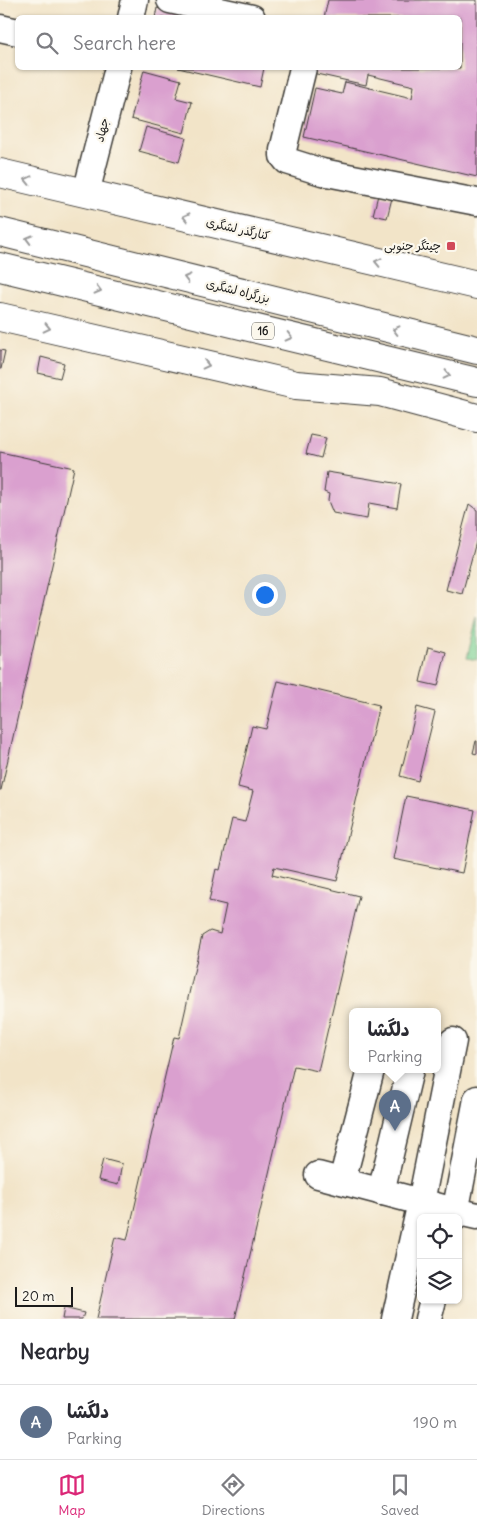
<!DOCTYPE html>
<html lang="en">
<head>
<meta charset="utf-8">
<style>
  :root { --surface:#fff; --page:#f2f2f3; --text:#2b2b33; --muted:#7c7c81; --line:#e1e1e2; --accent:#db2777 }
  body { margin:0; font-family:Delius,"Playpen Sans Arabic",sans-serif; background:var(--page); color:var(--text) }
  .controls { position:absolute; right:15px; bottom:15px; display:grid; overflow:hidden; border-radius:8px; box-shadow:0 1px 4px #0004 }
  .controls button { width:45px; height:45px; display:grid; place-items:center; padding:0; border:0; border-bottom:1px solid var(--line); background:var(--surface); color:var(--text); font:25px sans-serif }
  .scale { position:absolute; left:15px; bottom:12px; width:58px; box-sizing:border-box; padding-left:5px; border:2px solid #1c1c1c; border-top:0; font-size:14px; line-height:18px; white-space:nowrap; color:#1c1c1c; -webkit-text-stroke:4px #fbf7ec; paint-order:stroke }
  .you { position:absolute; left:264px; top:594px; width:18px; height:18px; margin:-12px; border:4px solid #fff; border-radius:50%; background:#1a73e8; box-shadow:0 0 0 8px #1a73e833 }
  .badge { display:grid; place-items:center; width:32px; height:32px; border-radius:50%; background:var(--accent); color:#fff; font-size:16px; font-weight:700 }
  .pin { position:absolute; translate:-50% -41px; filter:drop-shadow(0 1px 2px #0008) }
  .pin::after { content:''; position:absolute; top:26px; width:18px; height:15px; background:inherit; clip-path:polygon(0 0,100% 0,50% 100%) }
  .popup { position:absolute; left:349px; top:1008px; width:92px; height:65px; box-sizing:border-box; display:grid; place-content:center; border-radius:8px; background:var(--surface); filter:drop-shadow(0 1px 4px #0005); font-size:16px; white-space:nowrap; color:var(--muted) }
  .popup b { font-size:19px; color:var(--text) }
  .popup::after { content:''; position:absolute; left:50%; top:100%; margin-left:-10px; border:10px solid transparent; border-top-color:var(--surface) }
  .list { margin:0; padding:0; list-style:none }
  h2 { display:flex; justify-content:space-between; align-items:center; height:65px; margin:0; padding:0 20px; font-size:21px }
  h2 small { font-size:16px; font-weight:400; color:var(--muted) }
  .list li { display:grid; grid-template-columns:32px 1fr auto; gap:15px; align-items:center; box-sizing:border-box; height:75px; padding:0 20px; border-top:1px solid var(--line) }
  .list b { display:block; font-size:19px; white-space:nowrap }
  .list p { margin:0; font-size:16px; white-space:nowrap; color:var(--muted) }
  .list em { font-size:16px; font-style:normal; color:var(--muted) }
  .icon { flex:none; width:28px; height:28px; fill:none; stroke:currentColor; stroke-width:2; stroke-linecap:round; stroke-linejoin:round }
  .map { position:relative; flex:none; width:477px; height:1319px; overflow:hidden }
  .search { position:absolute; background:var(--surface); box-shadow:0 1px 4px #0004; left:15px; right:15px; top:15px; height:55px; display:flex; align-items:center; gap:12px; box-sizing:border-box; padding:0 18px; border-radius:8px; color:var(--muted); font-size:19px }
  .sheet { height:140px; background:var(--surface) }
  nav { display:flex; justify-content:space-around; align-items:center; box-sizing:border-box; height:70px; border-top:1px solid var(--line); background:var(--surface); font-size:14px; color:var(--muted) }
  nav a { display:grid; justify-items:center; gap:2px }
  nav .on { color:var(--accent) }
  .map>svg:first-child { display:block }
</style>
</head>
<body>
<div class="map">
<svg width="477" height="1319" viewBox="0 0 477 1319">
  <rect width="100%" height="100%" fill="#fbf7ec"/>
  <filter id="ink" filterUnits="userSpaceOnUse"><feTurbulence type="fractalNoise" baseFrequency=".02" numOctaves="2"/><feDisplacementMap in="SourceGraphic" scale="10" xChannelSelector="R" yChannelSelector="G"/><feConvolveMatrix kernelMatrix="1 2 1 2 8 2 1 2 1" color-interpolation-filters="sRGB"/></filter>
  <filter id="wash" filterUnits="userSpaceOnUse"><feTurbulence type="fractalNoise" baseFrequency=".0096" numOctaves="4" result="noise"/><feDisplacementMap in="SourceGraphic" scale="20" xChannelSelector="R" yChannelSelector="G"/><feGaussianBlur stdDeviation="1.12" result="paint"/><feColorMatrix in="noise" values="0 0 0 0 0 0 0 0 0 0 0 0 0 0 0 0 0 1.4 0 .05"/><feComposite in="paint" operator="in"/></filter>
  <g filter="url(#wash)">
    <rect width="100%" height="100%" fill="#f2e4c8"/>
    <path fill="#7ed295" stroke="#4d7758" d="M 477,617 L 477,660 L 467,658 Z"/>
    <g id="blocks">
      <g fill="#daa0cf">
        <path d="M 328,0 L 477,0 L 477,177 L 304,137 L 315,88 L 342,94 L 345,82 L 412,98 L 414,86 L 368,75 L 366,85 L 312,73 L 313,68 L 460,68 L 460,18 L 324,18 Z"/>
        <path d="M 157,8 L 194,17 L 194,18 L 155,18 Z"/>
        <path d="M 178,68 L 264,68 L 260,87 Z"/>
        <path d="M 144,70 L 181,80 L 176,98 L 192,102 L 184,133 L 131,119 Z"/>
        <path d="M 146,127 L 186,138 L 179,162 L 139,151 Z"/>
        <path d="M 378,195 L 392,198 L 387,218 L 373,215 Z"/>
        <path d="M 0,350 L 5,351 L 1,369 L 0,369 Z"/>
        <path d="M 41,357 L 64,363 L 60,378 L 38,373 Z"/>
        <path d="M 311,435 L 326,438 L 321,458 L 306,454 Z"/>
        <path d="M 0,452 L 74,468 L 1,790 L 0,790 Z"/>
        <path d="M 327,472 L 401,484 L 397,508 L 369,503 L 367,519 L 333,513 L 328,501 L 329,494 L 324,492 Z"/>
        <path d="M 469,504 L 477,510 L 477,538 L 462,594 L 446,590 Z"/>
        <path d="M 428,647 L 446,652 L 438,686 L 420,682 Z"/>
        <path d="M 278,681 L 379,705 L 337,881 L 274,867 L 272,875 L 359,896 L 318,1071 L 294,1066 L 235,1319 L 96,1319 L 115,1237 L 127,1240 L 174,1037 L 179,1038 L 202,936 L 210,931 L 220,934 L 226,905 L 209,901 L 216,869 L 220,870 L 232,819 L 245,822 L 253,791 L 238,787 L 252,726 L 266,729 Z"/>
        <path d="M 417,707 L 435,712 L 418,781 L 400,776 Z"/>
        <path d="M 476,741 L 477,741 L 477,754 L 473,753 Z"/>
        <path d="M 406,796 L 475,810 L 462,873 L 393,859 Z"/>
        <path d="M 103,1159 L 122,1164 L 118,1185 L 98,1180 Z"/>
        <path d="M 64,1308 L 84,1313 L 82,1319 L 62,1319 Z"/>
      </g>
    </g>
  </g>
  <g filter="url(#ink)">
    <use href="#blocks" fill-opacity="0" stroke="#3c3a36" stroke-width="1"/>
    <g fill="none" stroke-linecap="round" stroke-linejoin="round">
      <g stroke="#3c3a36" stroke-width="29">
        <g id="minor">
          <path d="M 170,0 L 252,18"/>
          <path d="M 131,18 L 135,0"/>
          <path d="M 0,28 L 18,32"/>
          <path d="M 303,68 L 283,150 L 283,156 L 287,161 L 322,172 L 477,202"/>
          <path d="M 86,193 L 118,68"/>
          <path d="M 318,1175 L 455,1211 L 477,1216"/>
          <path d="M 342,1181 L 371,1070"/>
          <path d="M 381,1192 L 410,1070"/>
          <path d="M 454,1218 L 477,1099"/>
          <path d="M 395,1319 L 421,1202 L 453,1041"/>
          <path d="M 428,1319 L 433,1300"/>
        </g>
      </g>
      <g stroke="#3c3a36" stroke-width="30">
        <g id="major">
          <path d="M 0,173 L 477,285"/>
          <path d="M 0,317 L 296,385 L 380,392 L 477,418"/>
        </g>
      </g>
      <g stroke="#3c3a36" stroke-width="30">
        <g id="highway">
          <path d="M 0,232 L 477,350"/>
          <path d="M 0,267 L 477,382"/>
        </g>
      </g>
      <use href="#minor" stroke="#fff" stroke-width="26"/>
      <use href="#major" stroke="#fff" stroke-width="28"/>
      <use href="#highway" stroke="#fff" stroke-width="28"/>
    </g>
    <defs><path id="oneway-chevron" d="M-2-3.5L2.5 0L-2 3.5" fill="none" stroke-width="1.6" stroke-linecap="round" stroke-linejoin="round" transform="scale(1.25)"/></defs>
    <g stroke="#999">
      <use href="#oneway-chevron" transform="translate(28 180) rotate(-167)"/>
      <use href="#oneway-chevron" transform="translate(186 217) rotate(-167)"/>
      <use href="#oneway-chevron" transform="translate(29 239) rotate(-165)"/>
      <use href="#oneway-chevron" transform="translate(378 262) rotate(-167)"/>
      <use href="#oneway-chevron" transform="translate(187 278) rotate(-166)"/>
      <use href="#oneway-chevron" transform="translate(98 290) rotate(14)"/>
      <use href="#oneway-chevron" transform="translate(47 328) rotate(13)"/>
      <use href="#oneway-chevron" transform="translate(396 330) rotate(-166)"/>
      <use href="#oneway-chevron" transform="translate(289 337) rotate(14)"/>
      <use href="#oneway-chevron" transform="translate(206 365) rotate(13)"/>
      <use href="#oneway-chevron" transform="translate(447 375) rotate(13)"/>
    </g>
  </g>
  <rect fill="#d1495b" stroke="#fbf7ec" stroke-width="2" x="446" y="241" width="10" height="10" rx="2.5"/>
  <g text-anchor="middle" stroke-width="4.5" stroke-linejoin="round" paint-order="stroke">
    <rect fill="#fbf7ec" stroke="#5f5e5a" stroke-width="1" x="252" y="322.5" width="22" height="17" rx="4"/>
    <g font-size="11" font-weight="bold" fill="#1c1c1c">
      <text x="263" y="335">16</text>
    </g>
    <g font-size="12" fill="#1c1c1c" stroke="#fbf7ec">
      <text transform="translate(102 130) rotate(-76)" y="4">جهاد</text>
      <text transform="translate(238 229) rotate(13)" y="4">کنارگذر لشگری</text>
      <text transform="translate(238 291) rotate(14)" y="4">بزرگراه لشگری</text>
    </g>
    <g font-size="12" fill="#1c1c1c" stroke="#fbf7ec" text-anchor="end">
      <text x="441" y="250">چیتگر جنوبی</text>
    </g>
  </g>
</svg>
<div class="controls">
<button><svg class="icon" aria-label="locate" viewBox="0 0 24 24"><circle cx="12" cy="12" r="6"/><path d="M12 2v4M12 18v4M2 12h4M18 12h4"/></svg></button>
<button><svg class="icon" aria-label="layers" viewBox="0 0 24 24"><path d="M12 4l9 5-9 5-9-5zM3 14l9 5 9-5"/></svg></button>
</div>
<div class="scale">20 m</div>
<div class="you"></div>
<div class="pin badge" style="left:395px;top:1131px;background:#5c6f8a">A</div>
<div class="popup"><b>دلگشا</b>Parking</div>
<div class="search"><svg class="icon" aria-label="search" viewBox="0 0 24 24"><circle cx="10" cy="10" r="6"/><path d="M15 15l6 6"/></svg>Search here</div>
</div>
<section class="sheet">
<h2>Nearby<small></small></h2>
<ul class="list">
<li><span class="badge" style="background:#5c6f8a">A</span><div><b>دلگشا</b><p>Parking</p></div><em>190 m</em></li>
</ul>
</section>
<nav>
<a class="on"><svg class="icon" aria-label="map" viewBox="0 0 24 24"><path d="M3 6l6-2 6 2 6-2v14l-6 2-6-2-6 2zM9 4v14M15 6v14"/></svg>Map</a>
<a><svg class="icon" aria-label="directions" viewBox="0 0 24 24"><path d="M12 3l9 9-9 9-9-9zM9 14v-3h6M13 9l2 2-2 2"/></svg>Directions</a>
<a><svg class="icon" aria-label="saved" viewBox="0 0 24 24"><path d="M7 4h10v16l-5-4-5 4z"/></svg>Saved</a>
</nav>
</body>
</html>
